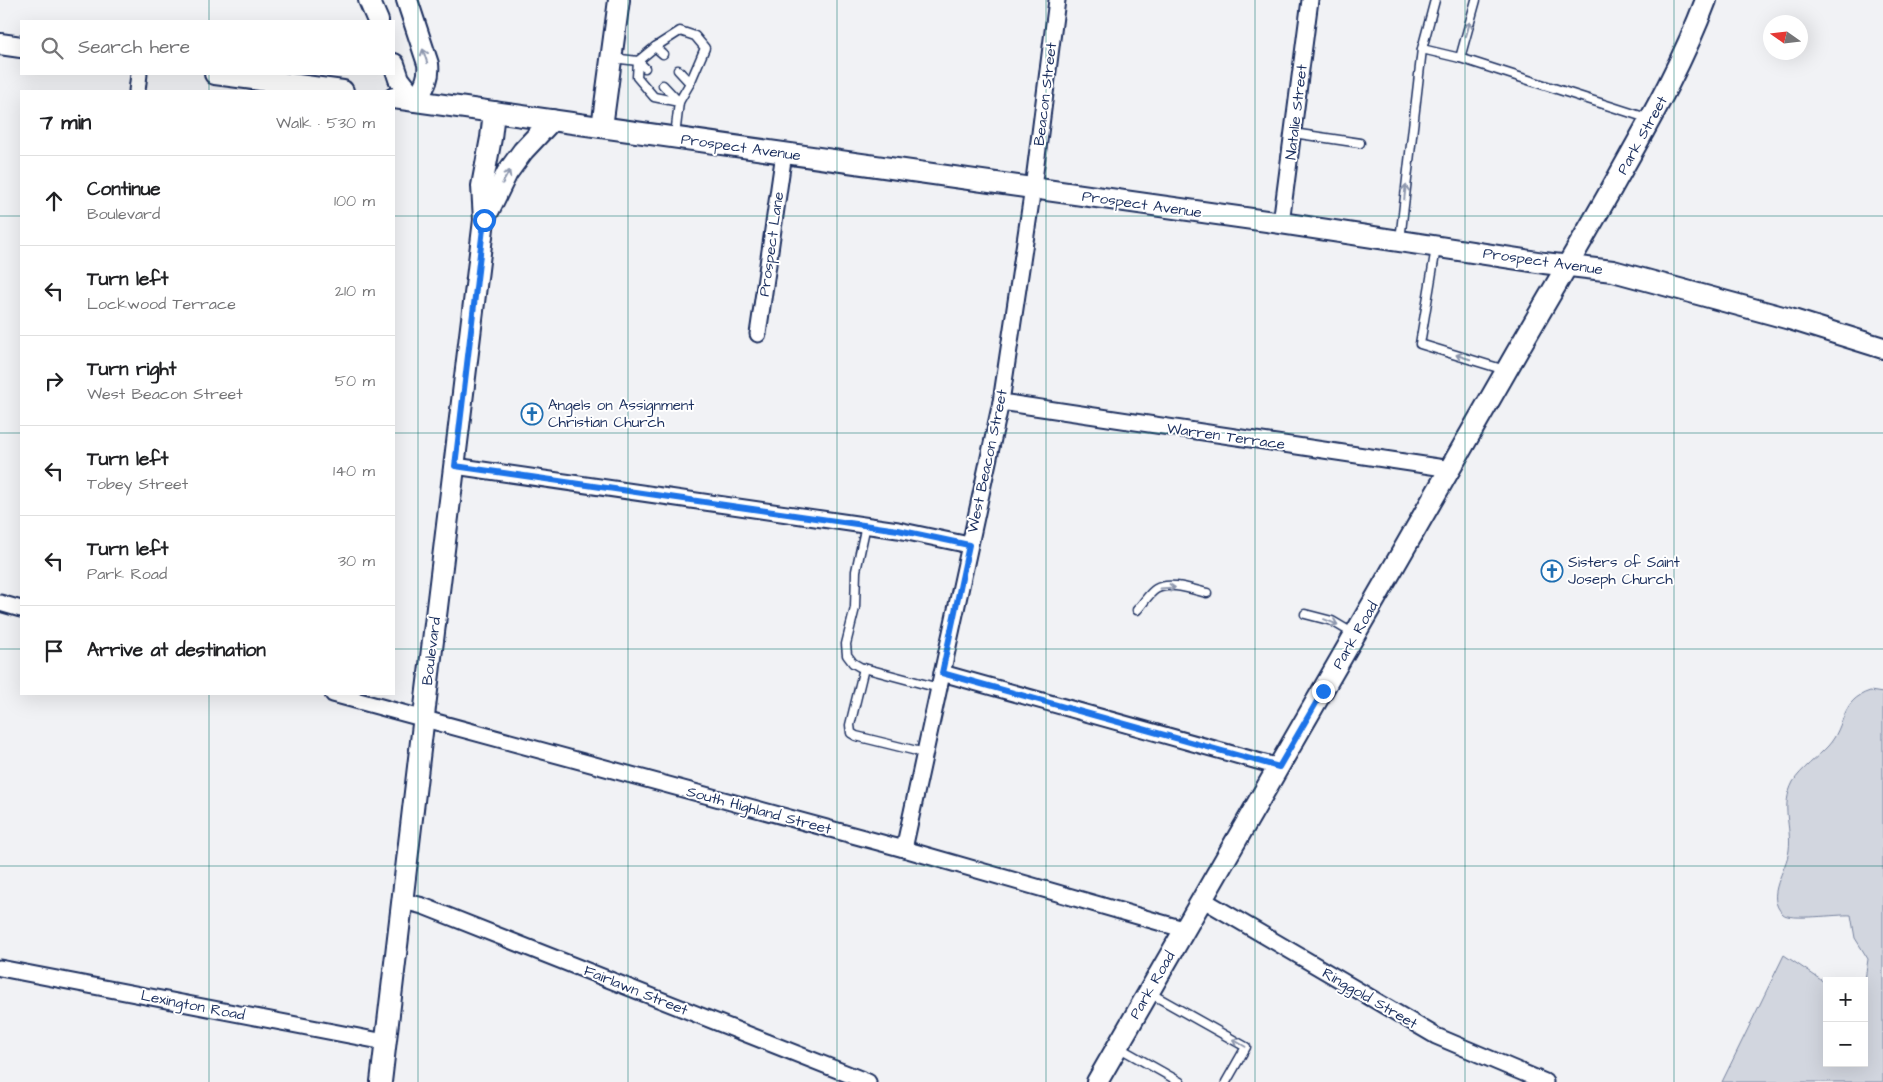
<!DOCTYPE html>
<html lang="en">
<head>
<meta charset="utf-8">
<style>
  :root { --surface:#fff; --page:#f6f6f6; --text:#202124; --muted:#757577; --line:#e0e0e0 }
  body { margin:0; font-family:"Architects Daughter",sans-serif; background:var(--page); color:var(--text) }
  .controls { position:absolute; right:15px; bottom:15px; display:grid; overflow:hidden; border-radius:0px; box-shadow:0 5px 20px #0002 }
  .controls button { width:45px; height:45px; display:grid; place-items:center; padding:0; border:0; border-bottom:1px solid var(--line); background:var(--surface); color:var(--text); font:25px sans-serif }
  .compass { position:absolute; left:1763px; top:15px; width:45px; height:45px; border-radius:50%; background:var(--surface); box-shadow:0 5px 20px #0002; rotate:284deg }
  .stop { position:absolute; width:15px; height:15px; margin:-11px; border:4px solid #1a73e8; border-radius:50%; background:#fff }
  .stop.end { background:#1a73e8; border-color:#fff; box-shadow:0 1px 5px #0008 }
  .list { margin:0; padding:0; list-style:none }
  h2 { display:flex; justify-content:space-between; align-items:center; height:65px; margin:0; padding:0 20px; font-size:21px }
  h2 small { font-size:16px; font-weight:400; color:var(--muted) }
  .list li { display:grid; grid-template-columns:32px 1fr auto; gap:15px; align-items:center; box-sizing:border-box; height:90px; padding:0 20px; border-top:1px solid var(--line) }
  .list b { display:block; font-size:19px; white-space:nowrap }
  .list p { margin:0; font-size:16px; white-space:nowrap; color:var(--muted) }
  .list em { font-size:16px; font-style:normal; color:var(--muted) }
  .icon { flex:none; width:28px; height:28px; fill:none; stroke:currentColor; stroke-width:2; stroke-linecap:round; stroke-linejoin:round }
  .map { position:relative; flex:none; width:1883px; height:1082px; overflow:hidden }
  .search { position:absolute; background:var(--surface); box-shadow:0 5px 20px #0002; left:20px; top:20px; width:375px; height:55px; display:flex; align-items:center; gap:12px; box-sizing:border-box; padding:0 18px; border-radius:0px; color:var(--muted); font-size:19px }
  .panel { position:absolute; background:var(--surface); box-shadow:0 5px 20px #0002; left:20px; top:90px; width:375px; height:605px; border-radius:0px }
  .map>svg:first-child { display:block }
</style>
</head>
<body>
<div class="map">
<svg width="1883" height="1082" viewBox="0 0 1883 1082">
  <rect width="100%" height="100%" fill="#f1f2f5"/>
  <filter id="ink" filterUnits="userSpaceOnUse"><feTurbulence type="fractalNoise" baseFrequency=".02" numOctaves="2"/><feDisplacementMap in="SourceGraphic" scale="10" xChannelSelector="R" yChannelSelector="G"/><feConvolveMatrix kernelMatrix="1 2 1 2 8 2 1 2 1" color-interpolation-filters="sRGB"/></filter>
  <g filter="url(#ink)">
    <path fill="#d2d6df" stroke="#76829e" d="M 1870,691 L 1883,693 L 1883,1082 L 1722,1082 L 1784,955 L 1827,984 L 1827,1063 L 1864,1063 L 1864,987 L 1868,959 L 1855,938 L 1851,915 C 1838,914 1790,921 1783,914 C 1764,896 1787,870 1789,850 C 1792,825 1780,807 1793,782 C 1800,770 1818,757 1828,746 C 1847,725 1839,701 1870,691 Z"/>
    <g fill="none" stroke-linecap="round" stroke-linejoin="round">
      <g stroke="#1b2f5e" stroke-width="11">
        <g id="service">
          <path d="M 655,47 L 663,54"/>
          <path d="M 1422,49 L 1460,58 L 1650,119"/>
          <path d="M 612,58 L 638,61 L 645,68"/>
          <path d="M 1460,58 L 1476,0"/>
          <path d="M 678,70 L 690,83"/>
          <path d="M 663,85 L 679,102"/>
          <path d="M 1293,133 L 1360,143"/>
          <path d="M 675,136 L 679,102 L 690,83 L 705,48 L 695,36 L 680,31 L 655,47 L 638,61 L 637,77 L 654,97 L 679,102"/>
          <path d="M 1400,240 L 1422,49 L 1435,0"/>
          <path d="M 1436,248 L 1420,344 L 1505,370"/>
          <path d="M 866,525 L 856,571 L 855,608 L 846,644 L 847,655 L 853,663 L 860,667 L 939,688"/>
          <path d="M 1137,610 C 1143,604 1149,593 1156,589 C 1170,581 1193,590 1207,593"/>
          <path d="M 1305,614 L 1332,621 L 1354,634"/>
          <path d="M 864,668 L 850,725 L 851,733 L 856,736 L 925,753"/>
          <path d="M 1148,992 L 1246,1047 L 1226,1082"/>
          <path d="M 1118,1047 L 1180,1082"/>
        </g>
      </g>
      <g stroke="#1b2f5e" stroke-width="19">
        <g id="minor">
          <path d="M 137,91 L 139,74"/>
          <path d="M 1281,223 L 1310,0"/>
          <path d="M 758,334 L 784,153"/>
          <path d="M 1001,402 L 1451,469"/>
          <path d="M 455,466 L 898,530 L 969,545"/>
          <path d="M 0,603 L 21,609"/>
          <path d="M 942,673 L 1279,767"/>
          <path d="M 333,694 L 904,849 L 1183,929"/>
          <path d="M 904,849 L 1001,402 L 1033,188 L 1057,0"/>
          <path d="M 1202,899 L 1436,1036 L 1545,1082"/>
          <path d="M 403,901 L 423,906 L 868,1082"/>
          <path d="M 0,968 L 385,1042"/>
        </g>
      </g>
      <g stroke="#1b2f5e" stroke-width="24">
        <g id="secondary">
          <path d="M 369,0 L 378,21"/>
          <path d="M 0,44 L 21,47"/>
          <path d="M 394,64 L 399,79 L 416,101 C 423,88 430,79 428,64 L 407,0"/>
          <path d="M 215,74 L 343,91"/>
          <path d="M 394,98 L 1281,223 L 1544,263 L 1613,271 L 1790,319 L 1883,348"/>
          <path d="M 602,127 L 619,0"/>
          <path d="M 485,218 L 507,173 L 523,151 L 552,120"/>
          <path d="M 381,1082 C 413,794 450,508 484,220 L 482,186 L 491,138 L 494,112"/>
          <path d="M 1097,1082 C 1231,845 1370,610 1505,373 C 1544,304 1585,237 1623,168 C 1654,113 1684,59 1706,0"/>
        </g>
      </g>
      <use href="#service" stroke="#fff" stroke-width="8"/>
      <use href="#minor" stroke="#fff" stroke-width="15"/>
      <use href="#secondary" stroke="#fff" stroke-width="20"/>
    </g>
    <defs><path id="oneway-shaft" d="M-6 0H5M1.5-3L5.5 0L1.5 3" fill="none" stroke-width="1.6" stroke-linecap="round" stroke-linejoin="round" transform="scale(1.25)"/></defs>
    <g stroke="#8d97ae">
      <use href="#oneway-shaft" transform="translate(1468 29) rotate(-74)"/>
      <use href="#oneway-shaft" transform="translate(425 56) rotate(-108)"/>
      <use href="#oneway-shaft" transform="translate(506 177) rotate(-61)"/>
      <use href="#oneway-shaft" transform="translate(1405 192) rotate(-84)"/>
      <use href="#oneway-shaft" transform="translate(1463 357) rotate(-163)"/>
      <use href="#oneway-shaft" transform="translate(1168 588) rotate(-4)"/>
      <use href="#oneway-shaft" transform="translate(1331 622) rotate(22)"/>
      <use href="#oneway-shaft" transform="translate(1239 1043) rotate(-150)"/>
    </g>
  </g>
  <g fill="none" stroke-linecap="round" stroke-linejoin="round" filter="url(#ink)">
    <path stroke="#1a73e8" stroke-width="6" d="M 484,220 L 455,466 L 898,530 L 969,545 L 942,673 L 1279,767 L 1323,691"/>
  </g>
  <path fill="none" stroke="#0f766e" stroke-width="1" stroke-opacity="0.55" d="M 209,0 L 209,21M 418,0 L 418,1082M 628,0 L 628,1082M 837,0 L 837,1082M 1046,0 L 1046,1082M 1255,0 L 1255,1082M 1465,0 L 1465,1082M 1674,0 L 1674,1082M 209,74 L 209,91M 0,216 L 21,216M 394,216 L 1883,216M 0,433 L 21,433M 394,433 L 1883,433M 0,649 L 21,649M 394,649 L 1883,649M 209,694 L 209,1082M 0,866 L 1883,866"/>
  <defs>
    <g id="church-ring" transform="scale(1.125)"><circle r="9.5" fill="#fff" stroke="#1f6fb2" stroke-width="1.5"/><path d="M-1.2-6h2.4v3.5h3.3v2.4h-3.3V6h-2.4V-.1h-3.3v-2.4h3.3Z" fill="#1f6fb2"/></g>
  </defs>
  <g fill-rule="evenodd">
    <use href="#church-ring" x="532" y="414"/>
    <use href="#church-ring" x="1552" y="571"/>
  </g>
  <g text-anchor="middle" stroke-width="4" stroke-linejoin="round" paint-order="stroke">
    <g font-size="15" fill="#1b2f5e" stroke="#fff">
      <text transform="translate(1045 94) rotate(-83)" y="5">Beacon Street</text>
      <text transform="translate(1296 112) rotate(-83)" y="5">Natalie Street</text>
      <text transform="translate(1642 135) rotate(-61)" y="5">Park Street</text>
      <text transform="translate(741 147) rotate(8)" y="5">Prospect Avenue</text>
      <text transform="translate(1142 204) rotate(8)" y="5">Prospect Avenue</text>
      <text transform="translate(771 244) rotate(-82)" y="5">Prospect Lane</text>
      <text transform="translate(1543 261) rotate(8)" y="5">Prospect Avenue</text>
      <text transform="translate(1226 436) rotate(8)" y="5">Warren Terrace</text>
      <text transform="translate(987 461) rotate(-78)" y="5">West Beacon Street</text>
      <text transform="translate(1355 635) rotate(-60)" y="5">Park Road</text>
      <text transform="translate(431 651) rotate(-83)" y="5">Boulevard</text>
      <text transform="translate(759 810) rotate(15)" y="5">South Highland Street</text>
      <text transform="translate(1152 985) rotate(-60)" y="5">Park Road</text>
      <text transform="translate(636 990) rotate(22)" y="5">Fairlawn Street</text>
      <text transform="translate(1370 998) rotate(30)" y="5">Ringgold Street</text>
      <text transform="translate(193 1005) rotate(11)" y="5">Lexington Road</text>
    </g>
    <g font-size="15" fill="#1b2f5e" stroke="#fff" text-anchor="start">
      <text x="548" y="410">Angels on Assignment<tspan x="548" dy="17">Christian Church</tspan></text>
      <text x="1568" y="567">Sisters of Saint<tspan x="1568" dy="17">Joseph Church</tspan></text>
    </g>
  </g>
</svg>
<div class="controls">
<button>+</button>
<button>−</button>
</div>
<svg class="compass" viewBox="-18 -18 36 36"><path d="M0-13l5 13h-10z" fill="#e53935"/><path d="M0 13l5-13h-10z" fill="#757577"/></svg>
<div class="stop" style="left:484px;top:220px"></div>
<div class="stop end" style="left:1323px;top:691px"></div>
<div class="search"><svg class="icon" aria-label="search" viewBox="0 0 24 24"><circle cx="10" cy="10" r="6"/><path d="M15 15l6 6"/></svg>Search here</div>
<section class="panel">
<h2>7 min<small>Walk · 530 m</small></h2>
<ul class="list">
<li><svg class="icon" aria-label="ahead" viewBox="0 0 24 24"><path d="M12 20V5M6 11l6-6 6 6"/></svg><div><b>Continue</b><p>Boulevard</p></div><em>100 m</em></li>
<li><svg class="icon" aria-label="left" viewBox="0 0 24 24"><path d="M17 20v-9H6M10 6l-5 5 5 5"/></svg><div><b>Turn left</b><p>Lockwood Terrace</p></div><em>210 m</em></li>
<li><svg class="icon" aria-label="right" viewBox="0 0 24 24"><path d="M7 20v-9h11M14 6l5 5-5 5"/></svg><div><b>Turn right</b><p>West Beacon Street</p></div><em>50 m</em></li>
<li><svg class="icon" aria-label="left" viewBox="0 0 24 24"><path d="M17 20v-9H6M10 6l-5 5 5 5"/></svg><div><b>Turn left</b><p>Tobey Street</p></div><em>140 m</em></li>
<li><svg class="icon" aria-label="left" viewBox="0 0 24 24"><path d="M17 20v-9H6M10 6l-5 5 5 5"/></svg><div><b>Turn left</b><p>Park Road</p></div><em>30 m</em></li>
<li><svg class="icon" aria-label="arrive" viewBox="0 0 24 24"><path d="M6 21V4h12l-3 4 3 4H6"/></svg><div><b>Arrive at destination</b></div></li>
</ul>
</section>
</div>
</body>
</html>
